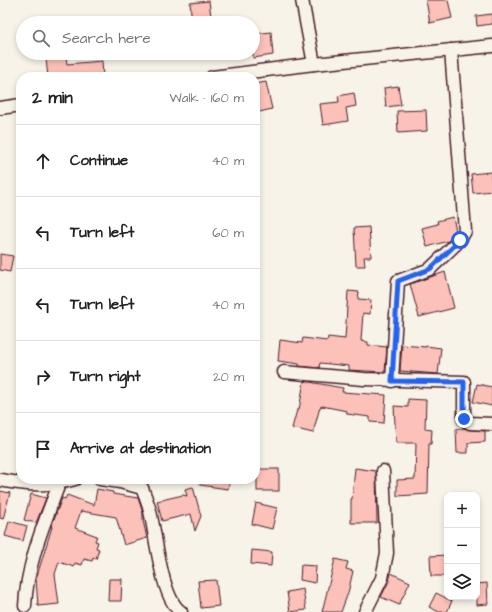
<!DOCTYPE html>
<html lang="en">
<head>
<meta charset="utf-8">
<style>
  :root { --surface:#fff; --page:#f6f6f6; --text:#222; --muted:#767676; --line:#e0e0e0 }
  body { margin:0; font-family:"Architects Daughter",sans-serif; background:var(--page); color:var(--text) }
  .controls { position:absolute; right:12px; bottom:12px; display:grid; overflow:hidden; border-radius:8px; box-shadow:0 2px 6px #0003 }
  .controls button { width:36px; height:36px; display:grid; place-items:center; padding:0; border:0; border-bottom:1px solid var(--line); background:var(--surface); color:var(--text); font:20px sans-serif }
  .stop { position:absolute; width:12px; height:12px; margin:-9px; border:3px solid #2563eb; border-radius:50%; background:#fff }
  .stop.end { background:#2563eb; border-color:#fff; box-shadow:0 1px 4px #0008 }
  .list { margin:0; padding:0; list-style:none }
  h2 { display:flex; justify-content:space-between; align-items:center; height:52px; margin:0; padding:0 16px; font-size:17px }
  h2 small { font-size:13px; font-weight:400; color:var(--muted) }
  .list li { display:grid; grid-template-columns:26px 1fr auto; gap:12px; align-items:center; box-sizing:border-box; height:72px; padding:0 16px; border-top:1px solid var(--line) }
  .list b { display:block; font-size:15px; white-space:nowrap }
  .list em { font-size:13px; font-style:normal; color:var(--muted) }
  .icon { flex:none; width:22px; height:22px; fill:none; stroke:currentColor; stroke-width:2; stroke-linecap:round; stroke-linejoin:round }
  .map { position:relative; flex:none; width:492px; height:612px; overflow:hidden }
  .search { position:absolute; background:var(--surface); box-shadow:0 2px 6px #0003; left:16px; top:16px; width:244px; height:44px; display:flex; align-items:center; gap:10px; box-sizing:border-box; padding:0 14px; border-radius:22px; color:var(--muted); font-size:15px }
  .panel { position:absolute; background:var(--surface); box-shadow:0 2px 6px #0003; left:16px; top:72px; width:244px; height:412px; border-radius:16px }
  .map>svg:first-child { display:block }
</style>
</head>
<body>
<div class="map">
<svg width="492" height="612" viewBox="0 0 492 612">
  <rect width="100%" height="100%" fill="#f7f3e8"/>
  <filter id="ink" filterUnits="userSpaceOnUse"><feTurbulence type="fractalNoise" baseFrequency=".025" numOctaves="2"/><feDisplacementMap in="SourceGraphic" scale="8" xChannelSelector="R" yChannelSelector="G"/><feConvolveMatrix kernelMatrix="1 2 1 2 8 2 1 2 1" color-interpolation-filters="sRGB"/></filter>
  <g filter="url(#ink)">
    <g fill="#fcc1b8" stroke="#4a1f2b">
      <path d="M 426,0 L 448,0 L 452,18 L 430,23 Z"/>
      <path d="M 209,1 L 212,23 L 192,23 L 190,3 Z"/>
      <path d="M 492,14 L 492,24 L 477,26 L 476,16 Z"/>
      <path d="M 271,32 L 273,55 L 253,58 L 253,34 Z"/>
      <path d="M 66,57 L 67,64 L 102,61 L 103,77 L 48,77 L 46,59 Z"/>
      <path d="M 266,82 L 272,109 L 255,113 L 255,84 Z"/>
      <path d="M 398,86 L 401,105 L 386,107 L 384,88 Z"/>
      <path d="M 354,93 L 356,106 L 346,108 L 348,121 L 323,125 L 320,104 L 339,102 L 338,96 Z"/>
      <path d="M 426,110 L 427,131 L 398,133 L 397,111 Z"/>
      <path d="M 491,172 L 492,191 L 473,193 L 471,174 Z"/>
      <path d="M 453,217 L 456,231 L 454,231 L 454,235 L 448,241 L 427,247 L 422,228 L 438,224 L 437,221 Z"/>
      <path d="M 369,227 L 371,257 L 364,257 L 365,266 L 356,266 L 354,228 Z"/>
      <path d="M 0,254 L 13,256 L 10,272 L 0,270 Z"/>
      <path d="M 445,272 L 454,308 L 419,317 L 410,284 Z"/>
      <path d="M 348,291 L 359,292 L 358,299 L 371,300 L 370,314 L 363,313 L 361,341 L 368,342 L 368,345 L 387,347 L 385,372 L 349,370 L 349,366 L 320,363 L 319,368 L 299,366 L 299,364 L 278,361 L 280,340 L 302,343 L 303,338 L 327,341 L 328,337 L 345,339 Z"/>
      <path d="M 402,345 L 426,347 L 426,346 L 441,348 L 438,374 L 400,371 Z"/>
      <path d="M 304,381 L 343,388 L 342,392 L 386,395 L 384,423 L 370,422 L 370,417 L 347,414 L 347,411 L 322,406 L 321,407 L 320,407 L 313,433 L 292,428 L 297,410 L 299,410 Z"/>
      <path d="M 477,384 L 492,387 L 492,406 L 473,402 Z"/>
      <path d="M 408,399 L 426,400 L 425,429 L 432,430 L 431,444 L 429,444 L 428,494 L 397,496 L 397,480 L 415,479 L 416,443 L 396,443 L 394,406 L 408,407 Z"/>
      <path d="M 464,428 L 470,430 L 485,431 L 485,442 L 468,443 L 468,453 L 457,453 L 456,429 Z"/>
      <path d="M 355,468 L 376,471 L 377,523 L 351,523 L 351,499 L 352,499 Z"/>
      <rect x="257" y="469" width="22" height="22"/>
      <path d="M 200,479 L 230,479 L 228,489 L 200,485 Z"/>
      <path d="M 193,487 L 201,516 L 195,531 L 191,514 L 162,521 L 157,501 L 183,495 L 187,496 L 185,489 Z"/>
      <path d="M 97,489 L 113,492 L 113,494 L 138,498 L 143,513 L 143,521 L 147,538 L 124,545 L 116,517 L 81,511 L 75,528 L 97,536 L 95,541 L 98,542 L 96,548 L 99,549 L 96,559 L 93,558 L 92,561 L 84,559 L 82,565 L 75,563 L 74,567 L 59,562 L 55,574 L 59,604 L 38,606 L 36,579 L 52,527 L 51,527 L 62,498 L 65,499 L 67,495 L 94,505 Z"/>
      <path d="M 0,491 L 10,493 L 3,519 L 0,518 Z"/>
      <path d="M 31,494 L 46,498 L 36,523 L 24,520 Z"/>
      <path d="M 256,503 L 277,508 L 272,529 L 252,524 Z"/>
      <path d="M 9,521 L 27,526 L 23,541 L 5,536 Z"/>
      <path d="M 252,550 L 272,552 L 271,566 L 251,564 Z"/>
      <path d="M 447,555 L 447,576 L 431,576 L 430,556 Z"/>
      <path d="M 335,559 L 348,562 L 346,569 L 353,571 L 348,593 L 341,612 L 322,612 Z"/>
      <path d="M 301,565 L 316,566 L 315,583 L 300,580 Z"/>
      <path d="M 391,573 L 410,582 L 399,605 L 381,597 L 389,581 Z"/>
      <path d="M 109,579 L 122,579 L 121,601 L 108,601 Z"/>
      <path d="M 216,580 L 219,606 L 201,608 L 198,581 Z"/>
      <path d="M 487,583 L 488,604 L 477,605 L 477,584 Z"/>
      <path d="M 303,589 L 306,610 L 290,612 L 287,592 Z"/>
      <path d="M 436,593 L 452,601 L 447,612 L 439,612 L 429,607 Z"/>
    </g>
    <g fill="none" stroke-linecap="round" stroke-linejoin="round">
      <g stroke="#4a1f2b" stroke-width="15">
        <g id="minor">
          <path d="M 302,0 L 314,64"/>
          <path d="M 212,77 L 314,64 L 492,46"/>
          <path d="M 0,108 L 21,105"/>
          <path d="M 284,372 L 364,379 L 464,382 L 464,419 L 470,423 L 492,424"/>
          <path d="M 392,381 L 398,281 L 430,269 L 460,240 L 465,231 L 451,50"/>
          <path d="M 100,479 L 120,482 L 142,488 C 145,496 148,503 150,511 C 156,535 161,598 181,612"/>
          <path d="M 0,480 C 28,485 47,487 75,479"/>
          <path d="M 25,606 C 27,563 44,524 59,484"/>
          <path d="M 365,612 L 382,578 L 387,553 L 383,471"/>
        </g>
      </g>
      <use href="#minor" stroke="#f7f3e8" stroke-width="12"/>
    </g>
  </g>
  <g fill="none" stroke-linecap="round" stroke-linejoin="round" filter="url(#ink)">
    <path stroke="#2563eb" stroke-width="5" d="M 460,240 L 430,269 L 398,281 L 392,381 L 464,382 L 464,419"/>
  </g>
</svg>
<div class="controls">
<button>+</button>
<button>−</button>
<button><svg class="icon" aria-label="layers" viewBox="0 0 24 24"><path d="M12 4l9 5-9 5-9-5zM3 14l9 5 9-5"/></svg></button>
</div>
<div class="stop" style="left:460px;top:240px"></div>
<div class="stop end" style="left:464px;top:419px"></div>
<div class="search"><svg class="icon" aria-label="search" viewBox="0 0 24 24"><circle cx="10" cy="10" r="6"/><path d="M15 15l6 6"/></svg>Search here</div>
<section class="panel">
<h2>2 min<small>Walk · 160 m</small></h2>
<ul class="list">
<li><svg class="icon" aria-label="ahead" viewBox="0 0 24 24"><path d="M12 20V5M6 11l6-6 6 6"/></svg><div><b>Continue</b></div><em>40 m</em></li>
<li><svg class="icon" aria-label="left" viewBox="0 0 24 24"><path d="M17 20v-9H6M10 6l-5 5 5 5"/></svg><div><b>Turn left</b></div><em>60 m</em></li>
<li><svg class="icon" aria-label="left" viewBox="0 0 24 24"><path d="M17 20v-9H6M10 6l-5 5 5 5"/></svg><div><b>Turn left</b></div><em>40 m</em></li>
<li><svg class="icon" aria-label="right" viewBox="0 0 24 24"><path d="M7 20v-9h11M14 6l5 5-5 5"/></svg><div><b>Turn right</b></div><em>20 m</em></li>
<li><svg class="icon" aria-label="arrive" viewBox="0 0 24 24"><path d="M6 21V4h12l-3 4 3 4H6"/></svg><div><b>Arrive at destination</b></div></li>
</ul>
</section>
</div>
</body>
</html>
